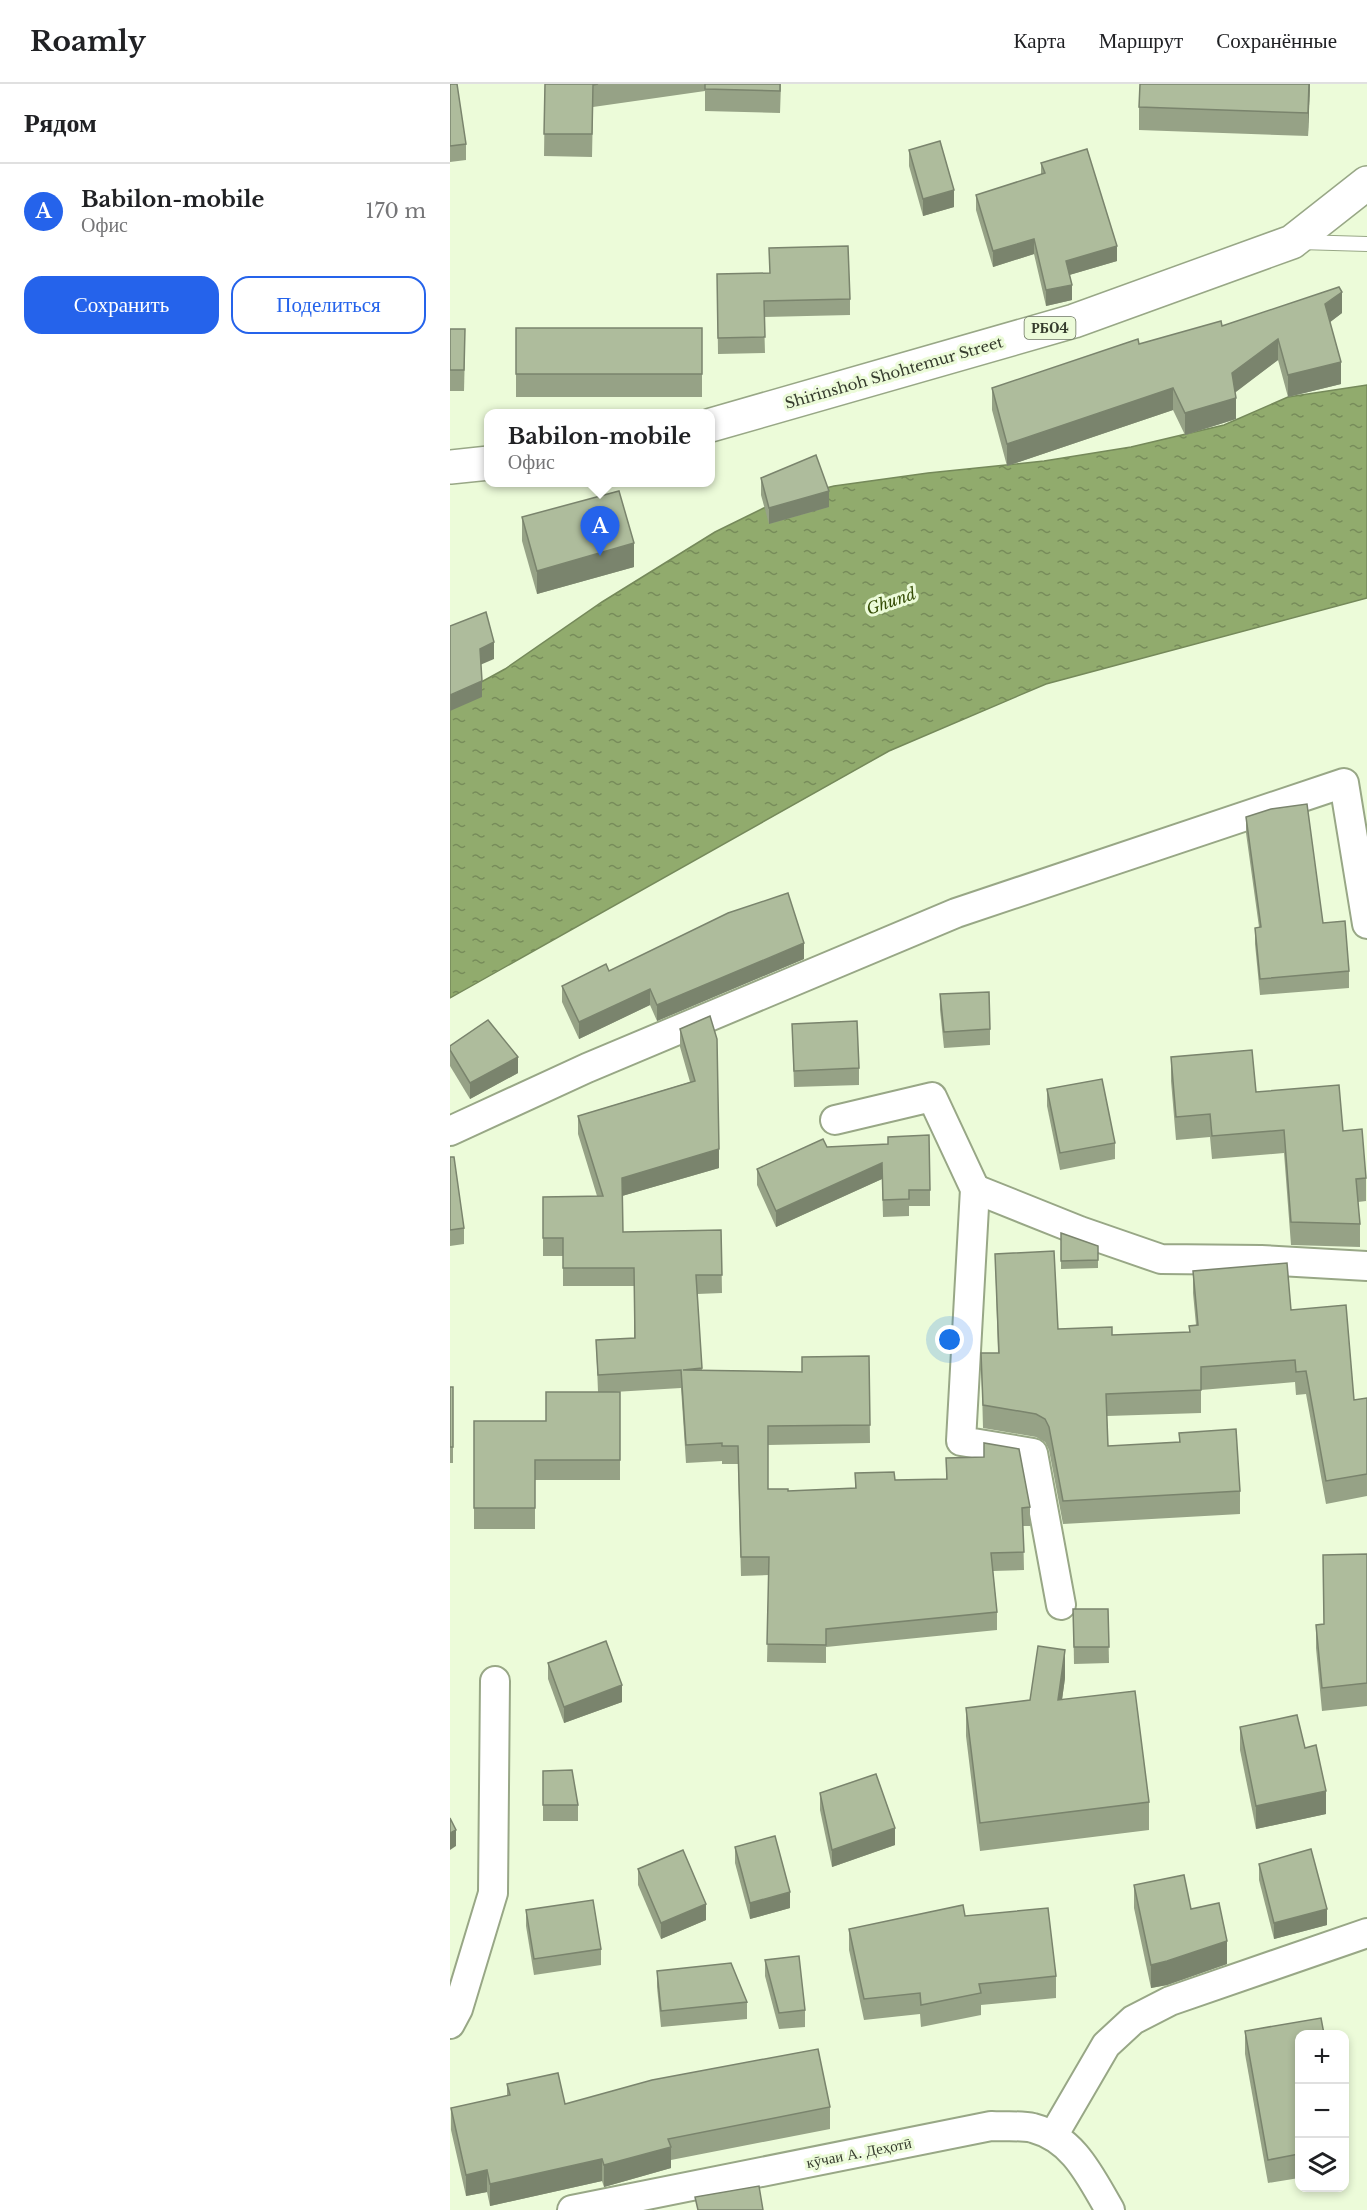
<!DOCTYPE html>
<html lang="ru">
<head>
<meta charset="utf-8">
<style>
  :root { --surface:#fff; --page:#f6f6f6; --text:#202124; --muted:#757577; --line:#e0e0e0; --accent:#2563eb }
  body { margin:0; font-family:"Libre Baskerville",serif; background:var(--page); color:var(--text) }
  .controls { position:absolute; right:18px; bottom:18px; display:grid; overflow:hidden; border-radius:12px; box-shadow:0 3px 9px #0003 }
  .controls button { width:54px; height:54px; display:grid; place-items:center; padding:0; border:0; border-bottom:2px solid var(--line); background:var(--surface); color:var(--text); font:30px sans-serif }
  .you { position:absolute; left:500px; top:1256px; width:21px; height:21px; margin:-15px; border:4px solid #fff; border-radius:50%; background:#1a73e8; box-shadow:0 0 0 9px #1a73e833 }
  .badge { display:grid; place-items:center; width:39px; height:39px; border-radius:50%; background:var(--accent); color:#fff; font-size:20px; font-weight:700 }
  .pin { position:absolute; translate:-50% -50px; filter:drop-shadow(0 2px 3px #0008) }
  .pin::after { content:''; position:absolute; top:32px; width:21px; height:18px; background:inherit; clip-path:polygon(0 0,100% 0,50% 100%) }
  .popup { position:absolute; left:34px; top:325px; width:231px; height:78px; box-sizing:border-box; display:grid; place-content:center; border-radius:12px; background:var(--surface); filter:drop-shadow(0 2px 4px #0005); font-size:20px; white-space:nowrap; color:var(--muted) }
  .popup b { font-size:22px; color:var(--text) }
  .popup::after { content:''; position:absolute; left:50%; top:100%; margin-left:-12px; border:12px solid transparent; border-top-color:var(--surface) }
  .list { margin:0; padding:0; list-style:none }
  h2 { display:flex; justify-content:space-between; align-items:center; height:78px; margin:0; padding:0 24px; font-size:26px }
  h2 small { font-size:20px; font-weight:400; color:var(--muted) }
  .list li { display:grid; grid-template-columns:39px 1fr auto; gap:18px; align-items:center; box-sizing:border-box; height:96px; padding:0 24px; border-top:2px solid var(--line) }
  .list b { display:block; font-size:22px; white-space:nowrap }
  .list p { margin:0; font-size:20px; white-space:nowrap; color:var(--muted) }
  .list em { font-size:20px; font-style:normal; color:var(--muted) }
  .actions { display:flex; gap:12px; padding:18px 24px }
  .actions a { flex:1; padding:14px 0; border:2px solid var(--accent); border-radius:18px; text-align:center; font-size:21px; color:var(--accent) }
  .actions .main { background:var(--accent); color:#fff }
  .icon { flex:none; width:33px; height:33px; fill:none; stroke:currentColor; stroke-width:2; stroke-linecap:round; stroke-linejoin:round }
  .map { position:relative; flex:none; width:917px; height:2126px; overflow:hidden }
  header { display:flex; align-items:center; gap:36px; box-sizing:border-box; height:84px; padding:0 30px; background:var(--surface); border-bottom:2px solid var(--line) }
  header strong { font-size:28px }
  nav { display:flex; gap:33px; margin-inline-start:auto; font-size:21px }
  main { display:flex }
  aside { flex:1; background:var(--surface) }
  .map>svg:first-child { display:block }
</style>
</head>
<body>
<header>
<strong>Roamly</strong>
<nav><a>Карта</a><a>Маршрут</a><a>Сохранённые</a></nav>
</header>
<main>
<aside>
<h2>Рядом<small></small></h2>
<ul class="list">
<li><span class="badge">A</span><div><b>Babilon-mobile</b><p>Офис</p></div><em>170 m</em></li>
</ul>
<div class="actions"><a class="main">Сохранить</a><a>Поделиться</a></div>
</aside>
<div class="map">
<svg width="917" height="2126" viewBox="0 0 917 2126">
  <defs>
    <pattern id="water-ripples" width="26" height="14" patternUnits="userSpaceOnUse" patternTransform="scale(1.5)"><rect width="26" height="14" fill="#91ab6d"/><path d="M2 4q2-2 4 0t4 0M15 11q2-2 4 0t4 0" fill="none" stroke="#778c5a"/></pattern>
  </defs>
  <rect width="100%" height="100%" fill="#ecfbd9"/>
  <path fill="url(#water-ripples)" stroke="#75895a" stroke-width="1.5" d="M 917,301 L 917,514 L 596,600 L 439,667 L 0,914 L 0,615 L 55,585 L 152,518 L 265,448 L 332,415 L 384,402 L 478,389 L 594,377 L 681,363 L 774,341 L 838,313 Z"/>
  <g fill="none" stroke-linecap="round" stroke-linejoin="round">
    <g stroke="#98a786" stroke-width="16">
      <path id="lane" d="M 850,158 L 917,160"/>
    </g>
    <g stroke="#98a786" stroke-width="32">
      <g id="street">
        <path d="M 385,1036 L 482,1013 L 525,1105 L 511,1357 L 583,1369 L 611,1521"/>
        <path d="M 0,1047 L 137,984 L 506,829 L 894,699 L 917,840"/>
        <path d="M 525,1105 L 630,1147 L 711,1175 L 811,1176 L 917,1182"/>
        <path d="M 0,1940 L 8,1925 L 43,1809 L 45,1597"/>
        <path d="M 603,2052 L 656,1961 L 683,1936 L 720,1917 L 917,1849"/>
        <path d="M 122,2126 L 541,2042 C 554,2043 570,2041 583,2044 C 624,2055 640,2092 660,2126"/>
      </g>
    </g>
    <g stroke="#98a786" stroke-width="36">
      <g id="primary">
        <path d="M 261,341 L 624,237 L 842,158 L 917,99"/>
        <path d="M 0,383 L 39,379"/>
      </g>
    </g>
    <use href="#lane" stroke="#fff" stroke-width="14"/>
    <use href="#street" stroke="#fff" stroke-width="28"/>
    <use href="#primary" stroke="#fff" stroke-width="33"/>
  </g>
  <g fill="#96a286">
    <path d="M 0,0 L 16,60 L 16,76 L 0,78 Z"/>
    <path d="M 95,0 L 331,0 L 330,29 L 255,27 L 255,7 L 143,23 L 142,73 L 94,72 Z"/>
    <path d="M 860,0 L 858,52 L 689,46 L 689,23 Z"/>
    <path d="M 459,66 L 504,123 L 473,132 L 459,82 Z"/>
    <path d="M 591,79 L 667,177 L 619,191 L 622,216 L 596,222 L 584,170 L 543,183 L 526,126 L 526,111 L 591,91 Z"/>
    <path d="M 267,190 L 400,215 L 400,231 L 314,233 L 315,269 L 268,270 Z"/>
    <path d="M 892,229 L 880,238 L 891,300 L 838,313 L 828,276 L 785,308 L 786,335 L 735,351 L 723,326 L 557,382 L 542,326 L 542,304 L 689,260 L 772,242 Z"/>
    <rect x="66" y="244" width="186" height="69"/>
    <path d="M 0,245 L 15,266 L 14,307 L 0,307 Z"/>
    <path d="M 311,394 L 379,423 L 319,440 L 311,411 Z"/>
    <path d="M 72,433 L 184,483 L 87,510 L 72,457 Z"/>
    <path d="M 796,733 L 899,887 L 899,904 L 810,911 L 805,860 L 805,844 L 809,843 L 796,749 Z"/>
    <path d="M 354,875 L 207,937 L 200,921 L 129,955 L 112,918 L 112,902 L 159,887 Z"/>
    <path d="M 490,910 L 540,945 L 540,961 L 494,964 L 490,926 Z"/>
    <path d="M 260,932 L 269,1084 L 172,1112 L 173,1148 L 271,1146 L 272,1209 L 247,1210 L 252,1286 L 352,1288 L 419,1272 L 420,1359 L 318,1361 L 318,1405 L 338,1407 L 405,1404 L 405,1389 L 445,1396 L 496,1395 L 496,1374 L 580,1423 L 580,1442 L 573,1442 L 574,1486 L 543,1487 L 547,1528 L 547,1546 L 376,1563 L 376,1579 L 317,1578 L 319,1491 L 291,1492 L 288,1380 L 272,1380 L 272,1377 L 236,1379 L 231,1304 L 164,1308 L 170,1308 L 170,1396 L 85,1396 L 85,1445 L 24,1445 L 24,1337 L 96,1337 L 148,1308 L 146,1256 L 184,1254 L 184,1202 L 113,1202 L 113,1172 L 93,1172 L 93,1113 L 147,1112 L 128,1050 L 128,1032 L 240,998 L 230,963 L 230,945 Z"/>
    <path d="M 342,940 L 409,984 L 409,1001 L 344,1003 Z"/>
    <path d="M 0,962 L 68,989 L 20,1015 L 0,982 Z"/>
    <path d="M 721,973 L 806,1008 L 893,1047 L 916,1094 L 916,1117 L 908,1118 L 910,1140 L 910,1163 L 841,1161 L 834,1069 L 762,1075 L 760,1053 L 726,1056 L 721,997 Z"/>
    <path d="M 597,1005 L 665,1059 L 665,1075 L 610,1086 L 597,1022 Z"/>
    <path d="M 377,1063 L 480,1106 L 480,1122 L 459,1122 L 459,1132 L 433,1133 L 432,1095 L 326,1143 L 307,1101 L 307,1085 Z"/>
    <path d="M 0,1073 L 14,1144 L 14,1160 L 0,1162 Z"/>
    <path d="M 611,1149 L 648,1162 L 648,1184 L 611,1185 Z"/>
    <path d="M 545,1170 L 608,1245 L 662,1251 L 739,1248 L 739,1242 L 746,1241 L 743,1209 L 743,1187 L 841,1226 L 904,1316 L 917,1314 L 917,1412 L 876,1420 L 856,1310 L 846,1311 L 845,1298 L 751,1306 L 751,1329 L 657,1332 L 658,1362 L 729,1358 L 729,1349 L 790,1407 L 790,1430 L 613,1440 L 599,1366 L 595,1358 L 586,1353 L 533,1344 L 531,1269 L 548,1269 Z"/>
    <rect x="0" y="1303" width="3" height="76"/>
    <path d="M 917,1470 L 917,1622 L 872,1627 L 866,1564 L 866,1541 L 874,1540 L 873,1471 Z"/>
    <path d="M 623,1525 L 658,1525 L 659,1579 L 624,1580 Z"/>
    <path d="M 98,1579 L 172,1618 L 114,1639 L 98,1595 Z"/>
    <path d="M 615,1594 L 612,1616 L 699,1718 L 699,1746 L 530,1767 L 516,1652 L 516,1624 L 580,1616 Z"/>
    <path d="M 790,1643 L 855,1664 L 876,1730 L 806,1745 L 790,1666 Z"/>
    <path d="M 93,1687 L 128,1721 L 128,1737 L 93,1737 Z"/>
    <path d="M 370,1709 L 445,1761 L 382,1783 L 370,1726 Z"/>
    <path d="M 285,1763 L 340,1824 L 300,1835 L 285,1779 Z"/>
    <path d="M 809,1780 L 877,1841 L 824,1855 L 809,1796 Z"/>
    <path d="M 188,1785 L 256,1836 L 211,1855 L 188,1801 Z"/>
    <path d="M 684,1801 L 741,1825 L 777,1880 L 717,1901 L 701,1904 L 684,1824 Z"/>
    <path d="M 76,1826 L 151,1865 L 151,1881 L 84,1891 L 76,1842 Z"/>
    <path d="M 515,1832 L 606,1892 L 606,1914 L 531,1921 L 531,1931 L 471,1943 L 470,1930 L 414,1936 L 399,1866 L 399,1845 Z"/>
    <path d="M 315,1876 L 355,1926 L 355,1943 L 329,1945 L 315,1892 Z"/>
    <path d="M 207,1887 L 297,1918 L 297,1935 L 211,1943 L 207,1903 Z"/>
    <path d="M 795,1947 L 849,1950 L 849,2094 L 818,2099 L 795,1970 Z"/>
    <path d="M 57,2000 L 115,2020 L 380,2023 L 380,2045 L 221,2076 L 221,2084 L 154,2103 L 152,2097 L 40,2122 L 37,2108 L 16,2112 L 1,2046 L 1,2024 L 57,2012 Z"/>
  </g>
  <g fill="#7a846d">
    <path d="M 859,0 L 860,0 L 858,52 L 858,29 Z"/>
    <path d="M 504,106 L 504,123 L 473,132 L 473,115 Z"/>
    <path d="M 584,155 L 584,170 L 543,183 L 543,167 Z"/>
    <path d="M 667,162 L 667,177 L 616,192 L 616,177 Z"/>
    <path d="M 622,201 L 622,216 L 596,222 L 596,206 Z"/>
    <path d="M 892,208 L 892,229 L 875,242 L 875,220 Z"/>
    <path d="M 828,255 L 828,276 L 782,311 L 782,289 Z"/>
    <path d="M 891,278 L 891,300 L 838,313 L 838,291 Z"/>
    <path d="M 723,304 L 723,326 L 557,382 L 557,360 Z"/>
    <path d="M 786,314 L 786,335 L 735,351 L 735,329 Z"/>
    <path d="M 379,407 L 379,423 L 319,440 L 319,424 Z"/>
    <path d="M 184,459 L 184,483 L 87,510 L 87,487 Z"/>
    <path d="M 44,558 L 44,575 L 30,581 L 30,565 Z"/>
    <path d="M 32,597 L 32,613 L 0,627 L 0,611 Z"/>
    <path d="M 354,859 L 354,875 L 207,937 L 207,921 Z"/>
    <path d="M 200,905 L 200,921 L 129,955 L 129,938 Z"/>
    <path d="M 68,973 L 68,989 L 20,1015 L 20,999 Z"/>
    <path d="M 269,1065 L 269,1084 L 172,1112 L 172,1094 Z"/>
    <path d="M 432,1079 L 432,1095 L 326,1143 L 326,1127 Z"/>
    <path d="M 615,1566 L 615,1594 L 608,1644 L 608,1616 Z"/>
    <path d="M 172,1601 L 172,1618 L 114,1639 L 114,1623 Z"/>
    <path d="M 876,1707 L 876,1730 L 806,1745 L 806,1722 Z"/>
    <path d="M 445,1744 L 445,1761 L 382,1783 L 382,1766 Z"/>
    <path d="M 6,1746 L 6,1762 L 0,1766 L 0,1749 Z"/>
    <path d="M 340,1808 L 340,1824 L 300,1835 L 300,1819 Z"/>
    <path d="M 256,1820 L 256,1836 L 211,1855 L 211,1839 Z"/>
    <path d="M 877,1825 L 877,1841 L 824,1855 L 824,1839 Z"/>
    <path d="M 777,1857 L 777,1880 L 717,1901 L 701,1904 L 701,1881 Z"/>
    <path d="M 221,2063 L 221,2084 L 154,2103 L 154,2081 Z"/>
    <path d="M 152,2075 L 152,2097 L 40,2122 L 40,2100 Z"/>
    <path d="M 37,2086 L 37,2108 L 16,2112 L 16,2091 Z"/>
  </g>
  <g fill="#aebc9c" stroke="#7a846d" stroke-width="1.5">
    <path d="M 0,0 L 7,0 L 16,60 L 0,62 Z"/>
    <path d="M 95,0 L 148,0 L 143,1 L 142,50 L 94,50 Z"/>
    <path d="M 255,0 L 330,0 L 330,7 L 255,5 Z"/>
    <path d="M 690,0 L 859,0 L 858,29 L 689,23 Z"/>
    <path d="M 490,57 L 504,106 L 473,115 L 459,66 Z"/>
    <path d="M 637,65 L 667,162 L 616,177 L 622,201 L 596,206 L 584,155 L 543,167 L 526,111 L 595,89 L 591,79 Z"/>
    <path d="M 398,162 L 400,215 L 314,217 L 315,253 L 268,254 L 267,190 L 320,189 L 319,164 Z"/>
    <path d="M 889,203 L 892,208 L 875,220 L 891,278 L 838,291 L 828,255 L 782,289 L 786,314 L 735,329 L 723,304 L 557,360 L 542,304 L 688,255 L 689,260 L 771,237 L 772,242 Z"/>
    <rect x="66" y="244" width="186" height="46"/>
    <path d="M 0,245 L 15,245 L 14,286 L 0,286 Z"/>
    <path d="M 366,371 L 379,407 L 319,424 L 311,394 Z"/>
    <path d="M 169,407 L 184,459 L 87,487 L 72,433 Z"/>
    <path d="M 36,528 L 44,558 L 30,565 L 32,597 L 0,611 L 0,542 Z"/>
    <path d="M 857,720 L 873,839 L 895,837 L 899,887 L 810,895 L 805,844 L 811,843 L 796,733 L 821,725 Z"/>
    <path d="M 338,809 L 354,859 L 207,921 L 200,905 L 129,938 L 112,902 L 156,880 L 159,887 L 278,829 Z"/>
    <path d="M 539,908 L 540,945 L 494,948 L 490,910 Z"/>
    <path d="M 260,932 L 267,955 L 269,1065 L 172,1094 L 173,1148 L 271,1146 L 272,1191 L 246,1191 L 252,1284 L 233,1286 L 352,1288 L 352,1273 L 419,1272 L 420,1341 L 318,1342 L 318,1405 L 338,1405 L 338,1407 L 406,1404 L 405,1389 L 444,1388 L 445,1396 L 497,1395 L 496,1374 L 534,1373 L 534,1359 L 569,1365 L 580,1423 L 572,1424 L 574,1468 L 541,1469 L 547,1528 L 376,1545 L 376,1561 L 317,1560 L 319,1473 L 291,1473 L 288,1362 L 272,1362 L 272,1359 L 236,1361 L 231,1286 L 148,1291 L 146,1256 L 185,1254 L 184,1184 L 113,1184 L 113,1154 L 93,1154 L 93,1113 L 153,1112 L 128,1032 L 245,997 L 230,945 Z"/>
    <path d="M 38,936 L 68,973 L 20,999 L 0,966 L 0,962 Z"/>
    <path d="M 407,937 L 409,984 L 344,987 L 342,940 Z"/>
    <path d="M 802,966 L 806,1008 L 889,1001 L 893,1047 L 912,1045 L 916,1094 L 906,1095 L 910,1140 L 841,1138 L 834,1046 L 762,1052 L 760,1030 L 726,1033 L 721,973 Z"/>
    <path d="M 652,995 L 665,1059 L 610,1069 L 597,1005 Z"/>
    <path d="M 479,1051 L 480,1106 L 459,1106 L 459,1115 L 433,1116 L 432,1079 L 326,1127 L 307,1085 L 373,1055 L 377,1063 L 438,1060 L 438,1053 Z"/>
    <path d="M 0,1073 L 4,1073 L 14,1144 L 0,1146 Z"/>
    <path d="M 611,1149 L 648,1162 L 648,1176 L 611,1177 Z"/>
    <path d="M 604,1167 L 608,1245 L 662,1243 L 662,1251 L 740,1248 L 739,1242 L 748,1241 L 743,1187 L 837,1179 L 841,1226 L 896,1221 L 904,1316 L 917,1314 L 917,1390 L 876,1397 L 856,1287 L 846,1288 L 845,1276 L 751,1283 L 751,1306 L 656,1310 L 658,1362 L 730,1358 L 729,1349 L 786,1345 L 790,1407 L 613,1417 L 599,1343 L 595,1335 L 586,1330 L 533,1321 L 531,1269 L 549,1269 L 545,1170 Z"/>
    <rect x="0" y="1303" width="3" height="60"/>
    <path d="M 96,1308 L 170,1308 L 170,1376 L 85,1376 L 85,1424 L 24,1424 L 24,1337 L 96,1337 Z"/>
    <path d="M 917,1470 L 917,1599 L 872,1604 L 866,1541 L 874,1540 L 873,1471 Z"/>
    <path d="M 623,1525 L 658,1525 L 659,1563 L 624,1563 Z"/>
    <path d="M 156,1557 L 172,1601 L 114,1623 L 98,1579 Z"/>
    <path d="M 588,1562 L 615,1566 L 608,1616 L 685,1607 L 699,1718 L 530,1739 L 516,1624 L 580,1616 Z"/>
    <path d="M 847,1631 L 855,1664 L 866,1661 L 876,1707 L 806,1722 L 790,1643 Z"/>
    <path d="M 122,1686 L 128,1721 L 93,1721 L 93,1687 Z"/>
    <path d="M 426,1690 L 445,1744 L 382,1766 L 370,1709 Z"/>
    <path d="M 0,1734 L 6,1746 L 0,1749 Z"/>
    <path d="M 325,1752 L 340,1808 L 300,1819 L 285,1763 Z"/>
    <path d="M 861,1765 L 877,1825 L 824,1839 L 809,1780 Z"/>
    <path d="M 233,1766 L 256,1820 L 211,1839 L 188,1785 Z"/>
    <path d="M 734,1791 L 741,1825 L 769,1819 L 777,1857 L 717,1877 L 701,1881 L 684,1801 Z"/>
    <path d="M 143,1816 L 151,1865 L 84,1875 L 76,1826 Z"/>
    <path d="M 513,1821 L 515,1832 L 598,1824 L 606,1892 L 529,1900 L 531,1909 L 471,1921 L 470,1909 L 414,1915 L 399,1845 Z"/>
    <path d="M 349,1872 L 355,1926 L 329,1929 L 315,1876 Z"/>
    <path d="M 281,1879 L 297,1918 L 211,1927 L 207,1887 Z"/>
    <path d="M 871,1934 L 874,1950 L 849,1950 L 849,2070 L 818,2076 L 795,1947 Z"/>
    <path d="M 368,1965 L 380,2023 L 218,2055 L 221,2063 L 154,2081 L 152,2075 L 40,2100 L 37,2086 L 16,2091 L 1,2024 L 60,2011 L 57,2000 L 108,1989 L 115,2020 L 202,1996 Z"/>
    <path d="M 309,2102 L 313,2126 L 248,2126 L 245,2113 Z"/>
  </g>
  <g text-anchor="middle" stroke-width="6" stroke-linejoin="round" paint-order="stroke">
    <rect fill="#ecfbd9" stroke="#6c7561" stroke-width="1.5" x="574.5" y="233" width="51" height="22" rx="4.5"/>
    <g font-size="14" font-weight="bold" fill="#353b2d">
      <text x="600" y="249">РБ04</text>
    </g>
    <g font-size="15" fill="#353b2d" stroke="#ecfbd9">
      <text transform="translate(444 289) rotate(-16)" y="5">Shirinshoh Shohtemur Street</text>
      <text transform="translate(409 2069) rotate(-11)" y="5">кӯчаи А. Деҳотӣ</text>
    </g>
    <g font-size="16" font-style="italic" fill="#364e06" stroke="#ecfbd9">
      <text transform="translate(441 517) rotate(-19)" y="6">Ghund</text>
    </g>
  </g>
</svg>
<div class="controls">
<button>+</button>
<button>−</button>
<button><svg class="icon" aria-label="layers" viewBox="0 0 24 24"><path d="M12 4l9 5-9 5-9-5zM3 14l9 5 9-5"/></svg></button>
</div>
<div class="you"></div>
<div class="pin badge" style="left:150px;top:472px">A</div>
<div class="popup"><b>Babilon-mobile</b>Офис</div>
</div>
</main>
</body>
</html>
